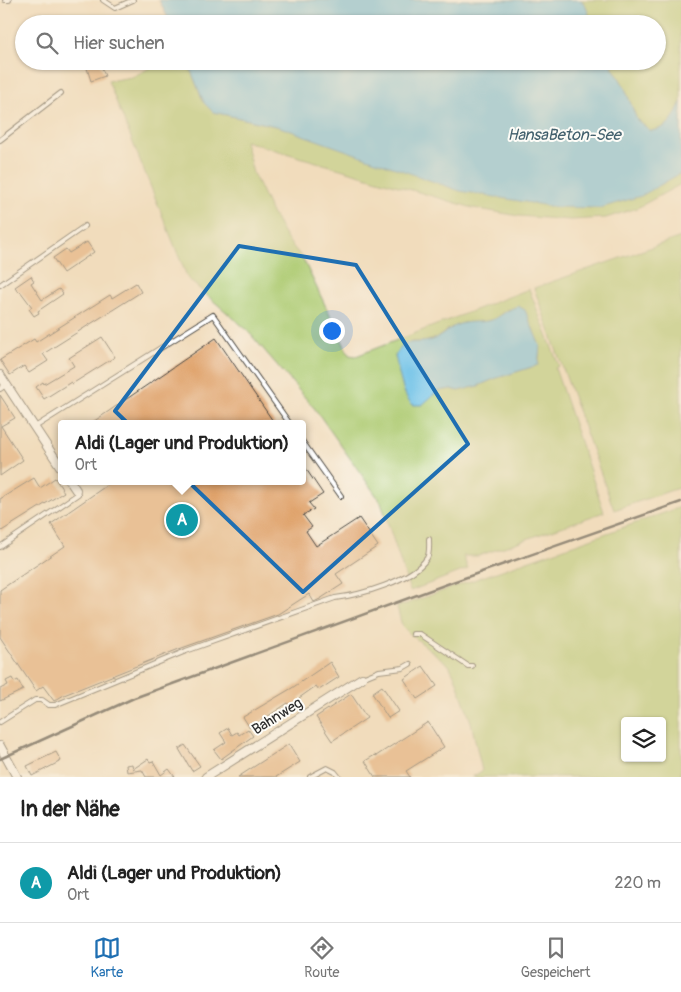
<!DOCTYPE html>
<html lang="de">
<head>
<meta charset="utf-8">
<style>
  :root { --surface:#fff; --page:#f2f2f2; --text:#222; --muted:#767676; --line:#e0e0e0; --accent:#1f6fb2 }
  body { margin:0; font-family:Pangolin,sans-serif; background:var(--page); color:var(--text) }
  .controls { position:absolute; right:15px; bottom:15px; display:grid; overflow:hidden; border-radius:5px; box-shadow:0 1px 4px #0004 }
  .controls button { width:45px; height:45px; display:grid; place-items:center; padding:0; border:0; border-bottom:1px solid var(--line); background:var(--surface); color:var(--text); font:25px sans-serif }
  .you { position:absolute; left:331px; top:330px; width:18px; height:18px; margin:-12px; border:4px solid #fff; border-radius:50%; background:#1a73e8; box-shadow:0 0 0 8px #1a73e833 }
  .badge { display:grid; place-items:center; width:32px; height:32px; border-radius:50%; background:var(--accent); color:#fff; font-size:16px; font-weight:700 }
  .pin { position:absolute; translate:-50% -50%; border:2px solid #fff; box-shadow:0 1px 5px #0006 }
  .popup { position:absolute; left:58px; top:420px; width:248px; height:65px; box-sizing:border-box; display:grid; place-content:center; border-radius:5px; background:var(--surface); filter:drop-shadow(0 1px 4px #0005); font-size:16px; white-space:nowrap; color:var(--muted) }
  .popup b { font-size:19px; color:var(--text) }
  .popup::after { content:''; position:absolute; left:50%; top:100%; margin-left:-10px; border:10px solid transparent; border-top-color:var(--surface) }
  .list { margin:0; padding:0; list-style:none }
  h2 { display:flex; justify-content:space-between; align-items:center; height:65px; margin:0; padding:0 20px; font-size:21px }
  h2 small { font-size:16px; font-weight:400; color:var(--muted) }
  .list li { display:grid; grid-template-columns:32px 1fr auto; gap:15px; align-items:center; box-sizing:border-box; height:80px; padding:0 20px; border-top:1px solid var(--line) }
  .list b { display:block; font-size:19px; white-space:nowrap }
  .list p { margin:0; font-size:16px; white-space:nowrap; color:var(--muted) }
  .list em { font-size:16px; font-style:normal; color:var(--muted) }
  .icon { flex:none; width:28px; height:28px; fill:none; stroke:currentColor; stroke-width:2; stroke-linecap:round; stroke-linejoin:round }
  .map { position:relative; flex:none; width:681px; height:777px; overflow:hidden }
  .search { position:absolute; background:var(--surface); box-shadow:0 1px 4px #0004; left:15px; right:15px; top:15px; height:55px; display:flex; align-items:center; gap:12px; box-sizing:border-box; padding:0 18px; border-radius:28px; color:var(--muted); font-size:19px }
  .sheet { height:145px; background:var(--surface) }
  nav { display:flex; justify-content:space-around; align-items:center; box-sizing:border-box; height:70px; border-top:1px solid var(--line); background:var(--surface); font-size:14px; color:var(--muted) }
  nav a { display:grid; justify-items:center; gap:2px }
  nav .on { color:var(--accent) }
  .map>svg:first-child { display:block }
</style>
</head>
<body>
<div class="map">
<svg width="681" height="777" viewBox="0 0 681 777">
  <rect width="100%" height="100%" fill="#fdfcf7"/>
  <filter id="ink" filterUnits="userSpaceOnUse"><feTurbulence type="fractalNoise" baseFrequency=".02" numOctaves="2"/><feDisplacementMap in="SourceGraphic" scale="10" xChannelSelector="R" yChannelSelector="G"/><feConvolveMatrix kernelMatrix="1 2 1 2 8 2 1 2 1" color-interpolation-filters="sRGB"/></filter>
  <filter id="wash" filterUnits="userSpaceOnUse"><feTurbulence type="fractalNoise" baseFrequency=".0096" numOctaves="4" result="noise"/><feDisplacementMap in="SourceGraphic" scale="20" xChannelSelector="R" yChannelSelector="G"/><feGaussianBlur stdDeviation="1.12" result="paint"/><feColorMatrix in="noise" values="0 0 0 0 0 0 0 0 0 0 0 0 0 0 0 0 0 1.4 0 .05"/><feComposite in="paint" operator="in"/></filter>
  <g filter="url(#wash)">
    <rect width="100%" height="100%" fill="#f1dcbc"/>
    <g fill="#adca71" stroke="#6c7a4e" fill-rule="evenodd">
      <path d="M 581,0 L 681,0 L 681,102 C 673,120 671,127 651,131 L 637,120 L 624,86 L 609,61 L 657,61 L 657,24 L 592,24 L 586,6 Z"/>
      <path d="M 164,61 L 187,61 L 204,103 L 213,112 L 280,127 L 346,149 L 681,173 L 681,184 L 637,208 L 606,218 L 571,220 L 519,216 L 473,208 L 245,141 L 253,173 L 272,213 L 286,238 L 303,259 L 349,355 L 356,356 L 529,289 L 559,366 L 555,368 L 604,512 L 478,556 L 463,556 L 468,569 L 410,591 L 381,502 L 315,409 L 246,329 L 188,279 L 108,81 L 132,77 ZM 508,309 L 533,328 C 537,343 541,349 538,365 L 494,379 L 478,386 L 458,391 L 452,389 L 438,391 L 431,397 L 405,394 L 396,356 L 410,342 L 424,342 L 437,338 L 450,328 L 464,323 L 484,322 L 494,319 Z"/>
      <path d="M 681,237 L 681,487 L 614,510 L 534,288 Z"/>
      <path d="M 681,507 L 681,777 L 472,777 L 482,771 L 471,722 L 456,679 L 449,665 L 409,633 L 402,626 L 397,607 ZM 625,721 L 662,721 L 662,758 L 625,758 Z"/>
    </g>
    <g fill="#6abfe6" stroke="#4a7588">
      <path d="M 159,0 L 581,0 L 586,6 L 592,24 L 171,24 Z"/>
      <path d="M 187,61 L 609,61 L 624,86 L 637,120 L 651,131 C 671,127 673,119 681,102 L 681,173 L 641,196 L 600,208 L 555,207 L 460,191 L 280,127 L 213,112 L 204,103 Z"/>
      <path d="M 518,306 L 525,310 L 540,346 L 538,365 L 494,379 L 478,386 L 458,391 L 452,389 L 438,391 L 422,405 C 420,405 416,405 414,405 C 403,401 398,367 395,356 L 403,344 C 414,341 426,344 437,338 C 446,333 452,325 464,323 C 473,321 485,323 494,319 C 502,315 508,309 518,306 Z"/>
    </g>
    <g id="blocks">
      <g fill="#dfa169">
        <path d="M 99,61 L 105,76 L 91,81 L 86,65 Z"/>
        <path d="M 87,242 L 94,252 L 63,273 L 53,258 L 66,249 L 69,253 Z"/>
        <path d="M 31,276 L 34,281 L 31,283 L 42,300 L 59,289 L 63,294 L 38,311 L 39,313 L 34,316 L 29,309 L 32,307 L 20,291 L 19,292 L 15,287 Z"/>
        <path d="M 136,283 L 141,292 L 43,354 L 48,361 L 29,373 L 24,366 L 10,375 L 0,360 L 34,339 L 36,342 L 110,295 L 112,298 Z"/>
        <path d="M 102,337 L 115,357 L 72,384 L 71,382 L 44,399 L 36,387 L 43,382 L 44,384 L 74,366 L 69,358 Z"/>
        <path d="M 216,338 L 275,424 L 90,424 Z"/>
        <path d="M 0,395 L 15,418 L 1,426 L 23,460 L 0,476 Z"/>
        <path d="M 302,463 L 323,494 L 309,503 L 314,509 L 303,515 L 312,527 L 306,531 L 316,546 L 359,518 L 378,546 L 336,574 L 343,584 L 320,599 L 314,602 L 309,594 L 278,614 L 179,649 L 64,695 L 54,701 L 43,686 L 36,691 L 0,637 L 0,590 L 65,546 L 51,524 L 113,481 L 302,481 Z"/>
        <path d="M 34,478 L 40,488 L 55,478 L 64,492 L 0,532 L 0,499 Z"/>
        <path d="M 330,662 L 339,677 L 319,690 L 316,686 L 299,698 L 301,702 L 291,708 L 288,703 L 250,728 L 243,717 L 292,688 Z"/>
        <path d="M 423,666 L 437,686 L 417,699 L 404,679 Z"/>
        <path d="M 12,678 L 14,682 L 18,680 L 23,690 L 0,701 L 0,689 L 8,685 L 6,681 Z"/>
        <path d="M 382,686 L 399,711 L 388,718 L 372,693 Z"/>
        <path d="M 351,694 L 367,718 L 332,741 L 316,717 Z"/>
        <path d="M 428,722 L 444,747 L 406,771 L 410,777 L 375,777 L 365,761 L 375,755 L 376,756 Z"/>
        <path d="M 228,728 L 232,735 L 237,732 L 239,735 L 248,729 L 253,736 L 221,759 L 214,750 L 226,742 L 220,733 Z"/>
        <path d="M 289,744 L 300,762 L 276,777 L 238,777 Z"/>
        <path d="M 185,745 L 200,766 L 192,771 L 179,749 Z"/>
        <path d="M 56,752 L 61,761 L 32,776 L 27,766 Z"/>
        <path d="M 148,759 L 150,762 L 153,761 L 161,775 L 169,769 L 175,777 L 146,777 L 142,770 L 127,772 L 126,765 L 132,764 L 133,769 Z"/>
      </g>
    </g>
  </g>
  <g filter="url(#ink)">
    <use href="#blocks" fill-opacity="0" stroke="#494641" stroke-width="1"/>
    <g fill="none" stroke-linecap="round" stroke-linejoin="round">
      <g stroke="#494641" stroke-width="6">
        <g id="lane">
          <path d="M 5,0 L 9,0"/>
          <path d="M 103,0 L 115,8 L 133,0"/>
          <path d="M 0,140 L 61,93"/>
          <path d="M 0,285 L 85,226"/>
          <path d="M 0,389 L 7,384"/>
          <path d="M 35,427 L 213,315 L 290,424"/>
          <path d="M 302,441 L 341,496"/>
          <path d="M 0,547 L 78,494 L 76,490"/>
          <path d="M 413,634 L 420,634 L 468,666 L 472,666"/>
          <path d="M 362,678 L 379,671 L 403,668 L 410,664"/>
          <path d="M 0,722 L 35,700 L 42,700 L 49,705 L 55,705 L 186,651 L 335,598 C 360,595 412,581 427,558 C 430,553 429,545 429,539"/>
          <path d="M 310,777 L 327,768 L 335,772 L 339,777"/>
        </g>
      </g>
      <g stroke="#494641" stroke-width="10">
        <g id="street">
          <path d="M 0,375 L 62,469"/>
          <path d="M 70,481 L 76,490"/>
          <path d="M 0,746 L 17,777"/>
          <path d="M 206,777 L 362,678"/>
        </g>
      </g>
      <use href="#lane" stroke="#fff" stroke-width="4"/>
      <use href="#street" stroke="#fff" stroke-width="8"/>
      <path stroke="#2b2b2b" stroke-width="2.5" d="M 0,759 L 134,698 L 450,583 L 681,502"/>
    </g>
  </g>
  <path d="M0 0H681V777H0ZM 239,246 L 356,265 L 468,444 L 303,592 L 115,411 Z" fill="#f1dcbc" fill-opacity=".55" fill-rule="evenodd"/>
  <path fill="none" stroke="#1f6fb2" stroke-width="4" stroke-linejoin="round" d="M 239,246 L 356,265 L 468,444 L 303,592 L 115,411 Z"/>
  <g text-anchor="middle" stroke-width="4" stroke-linejoin="round" paint-order="stroke">
    <g font-size="15" fill="#2b2b2b" stroke="#fdfcf7">
      <text transform="translate(277 716) rotate(-32)" y="5">Bahnweg</text>
    </g>
    <g font-size="16" font-style="italic" fill="#415f6c" stroke="#fdfcf7">
      <text x="564" y="140">HansaBeton-See</text>
    </g>
  </g>
</svg>
<div class="controls">
<button><svg class="icon" aria-label="layers" viewBox="0 0 24 24"><path d="M12 4l9 5-9 5-9-5zM3 14l9 5 9-5"/></svg></button>
</div>
<div class="you"></div>
<div class="pin badge" style="left:182px;top:520px;background:#0f9aa8">A</div>
<div class="popup"><b>Aldi (Lager und Produktion)</b>Ort</div>
<div class="search"><svg class="icon" aria-label="search" viewBox="0 0 24 24"><circle cx="10" cy="10" r="6"/><path d="M15 15l6 6"/></svg>Hier suchen</div>
</div>
<section class="sheet">
<h2>In der Nähe<small></small></h2>
<ul class="list">
<li><span class="badge" style="background:#0f9aa8">A</span><div><b>Aldi (Lager und Produktion)</b><p>Ort</p></div><em>220 m</em></li>
</ul>
</section>
<nav>
<a class="on"><svg class="icon" aria-label="map" viewBox="0 0 24 24"><path d="M3 6l6-2 6 2 6-2v14l-6 2-6-2-6 2zM9 4v14M15 6v14"/></svg>Karte</a>
<a><svg class="icon" aria-label="directions" viewBox="0 0 24 24"><path d="M12 3l9 9-9 9-9-9zM9 14v-3h6M13 9l2 2-2 2"/></svg>Route</a>
<a><svg class="icon" aria-label="saved" viewBox="0 0 24 24"><path d="M7 4h10v16l-5-4-5 4z"/></svg>Gespeichert</a>
</nav>
</body>
</html>
